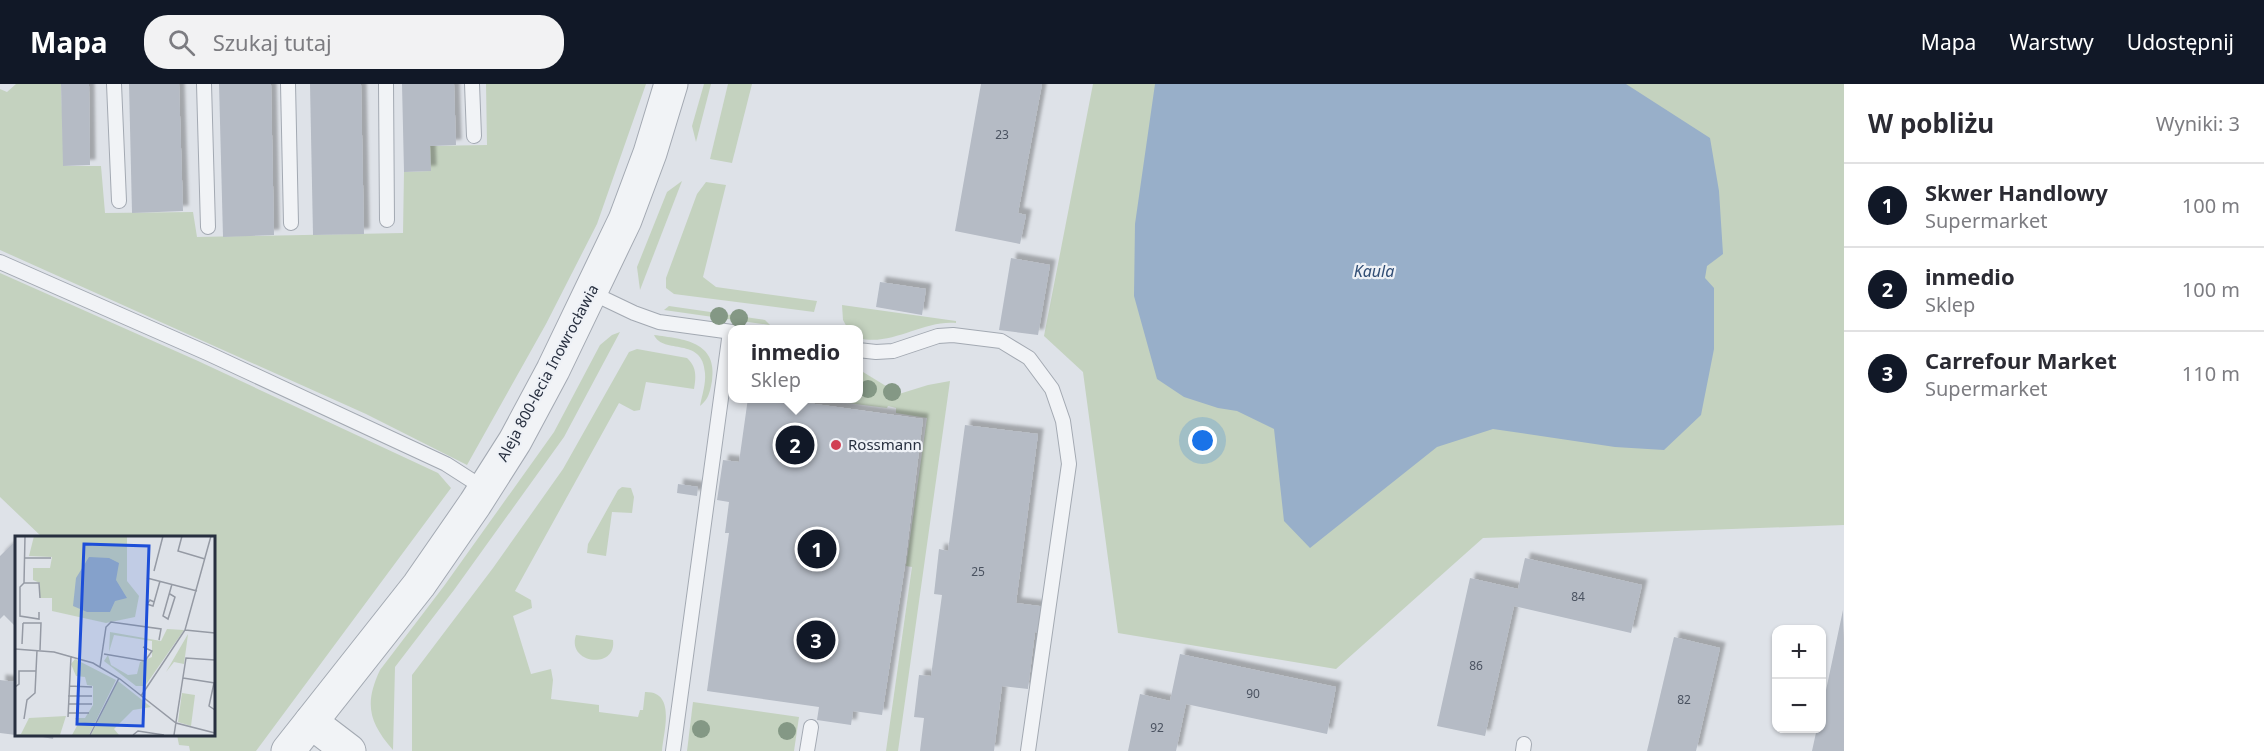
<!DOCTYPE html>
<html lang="pl">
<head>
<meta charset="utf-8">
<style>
  :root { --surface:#fff; --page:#f2f2f3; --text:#2b2b33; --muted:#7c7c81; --line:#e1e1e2; --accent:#111827 }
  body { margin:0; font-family:"Noto Sans",sans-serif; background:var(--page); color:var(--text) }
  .controls { position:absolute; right:18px; bottom:18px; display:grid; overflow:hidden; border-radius:12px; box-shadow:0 2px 4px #0004 }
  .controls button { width:54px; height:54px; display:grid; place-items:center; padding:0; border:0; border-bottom:2px solid var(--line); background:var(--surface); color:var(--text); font:30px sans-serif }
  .you { position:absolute; left:1203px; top:357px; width:21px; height:21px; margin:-15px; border:4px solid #fff; border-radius:50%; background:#1a73e8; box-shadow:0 0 0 9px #1a73e833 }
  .badge { display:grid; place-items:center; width:39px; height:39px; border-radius:50%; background:var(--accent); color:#fff; font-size:20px; font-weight:700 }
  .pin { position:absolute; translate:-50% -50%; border:3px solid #fff; box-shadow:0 2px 6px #0006 }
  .popup { position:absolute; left:728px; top:241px; width:135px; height:78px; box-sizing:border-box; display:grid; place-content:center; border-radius:12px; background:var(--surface); filter:drop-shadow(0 2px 4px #0005); font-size:20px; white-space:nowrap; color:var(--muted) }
  .popup b { font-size:22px; color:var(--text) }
  .popup::after { content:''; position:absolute; left:50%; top:100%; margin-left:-12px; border:12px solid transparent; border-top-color:var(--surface) }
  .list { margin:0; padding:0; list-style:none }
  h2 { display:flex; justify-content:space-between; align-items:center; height:78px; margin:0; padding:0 24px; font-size:26px }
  h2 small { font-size:20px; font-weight:400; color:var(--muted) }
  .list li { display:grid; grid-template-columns:39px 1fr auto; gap:18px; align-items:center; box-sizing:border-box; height:84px; padding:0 24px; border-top:2px solid var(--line) }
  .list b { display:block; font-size:22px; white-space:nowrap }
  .list p { margin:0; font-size:20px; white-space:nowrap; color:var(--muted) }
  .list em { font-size:20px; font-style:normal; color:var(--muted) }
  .icon { flex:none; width:33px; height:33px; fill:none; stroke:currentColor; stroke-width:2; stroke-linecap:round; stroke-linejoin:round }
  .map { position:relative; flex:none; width:1844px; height:667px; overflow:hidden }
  header { display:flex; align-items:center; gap:36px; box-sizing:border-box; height:84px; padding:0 30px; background:var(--accent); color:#fff }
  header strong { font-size:28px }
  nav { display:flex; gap:33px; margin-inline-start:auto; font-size:21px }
  .search { width:420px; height:54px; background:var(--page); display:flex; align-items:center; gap:15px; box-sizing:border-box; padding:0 21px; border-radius:24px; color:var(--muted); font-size:22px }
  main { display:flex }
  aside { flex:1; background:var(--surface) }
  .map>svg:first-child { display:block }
</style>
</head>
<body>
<header>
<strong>Mapa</strong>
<div class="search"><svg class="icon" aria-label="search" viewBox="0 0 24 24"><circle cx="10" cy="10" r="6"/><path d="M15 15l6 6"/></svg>Szukaj tutaj</div>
<nav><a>Mapa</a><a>Warstwy</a><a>Udostępnij</a></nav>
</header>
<main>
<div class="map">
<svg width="1844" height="667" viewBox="0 0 1844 667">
  <defs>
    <filter id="shadow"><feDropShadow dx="5.5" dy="-5.5" stdDeviation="1.5" flood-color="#0004"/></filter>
  </defs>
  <rect width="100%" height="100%" fill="#dee2e8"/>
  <g fill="#c4d2bf">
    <path d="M 16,0 L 61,0 L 64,82 L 101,82 L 105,129 L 193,128 L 197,153 L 403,149 L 404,88 L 430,87 L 430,62 L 487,61 L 486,0 L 646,0 L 597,140 L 546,240 L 467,381 L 366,330 L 0,166 L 0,5 L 7,8 Z"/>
    <path d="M 704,0 L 711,0 L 696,58 L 692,42 Z"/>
    <path d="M 728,0 L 752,0 L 732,79 L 710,75 Z"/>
    <path d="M 1093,0 L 1844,0 L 1844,441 L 1483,454 L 1336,585 L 1118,549 L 1083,288 L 1044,252 Z"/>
    <path d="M 682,97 L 640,206 L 637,183 L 667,108 Z"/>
    <path d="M 706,98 L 726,101 L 703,193 L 716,203 L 817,217 L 814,228 L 674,210 L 666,204 L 666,194 L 697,110 Z"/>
    <path d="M 0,189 L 198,277 L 438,389 L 451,404 L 256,667 L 190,667 L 189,662 L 179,661 L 177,651 L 213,650 L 213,454 L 43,454 L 0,413 Z"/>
    <path d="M 842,221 L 956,237 L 956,239 C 922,236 892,263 858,254 L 858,246 L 848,245 L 843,236 Z"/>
    <path d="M 669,222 L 765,236 L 770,241 L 664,226 Z"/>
    <path d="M 620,248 L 564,353 L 454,506 L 395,583 L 393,666 C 369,638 364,620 380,586 L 444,502 L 554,348 L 600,261 L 612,251 Z"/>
    <path d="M 654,251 C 683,255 718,257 712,297 C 710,307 709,315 700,322 C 702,311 706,300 705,289 C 703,252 663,271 654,251 Z"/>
    <path d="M 637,265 L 687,274 C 697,283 696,293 694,305 L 646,298 L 640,326 L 634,327 L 619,319 L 515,507 L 531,516 L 532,524 L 513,532 L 531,590 L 551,585 L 553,596 L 551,615 L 599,621 L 599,628 L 638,633 L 640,626 L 643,626 L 645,608 C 677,607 663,649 662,667 L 412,667 L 412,591 L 493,484 L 563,385 L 629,268 Z"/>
    <path d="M 858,288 L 863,288 L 899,310 L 928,301 L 950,297 L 898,667 L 886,667 L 912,483 L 906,482 L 927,334 L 896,329 L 896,324 L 888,322 L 887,324 L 816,315 L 858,314 Z"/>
    <path d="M 622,403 L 631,404 L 634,413 L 632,429 L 612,428 L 606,472 L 587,469 L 588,460 L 618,406 Z"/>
    <path d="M 576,551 L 613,556 C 617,586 566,580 576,551 Z"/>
    <path d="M 693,618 L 799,633 L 794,667 L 687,667 Z"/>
  </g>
  <path fill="#98afc9" d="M 1155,0 L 1626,0 L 1710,54 L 1719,107 L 1723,170 L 1707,182 L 1705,194 L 1714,204 L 1714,265 L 1701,331 L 1664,366 L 1615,363 L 1493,345 L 1437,363 L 1310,464 L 1284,437 L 1274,345 L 1237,327 L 1218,324 L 1184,313 L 1157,295 L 1134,212 L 1135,140 Z"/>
  <g fill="#b5bbc5" filter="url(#shadow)">
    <path d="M 61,0 L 89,0 L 90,81 L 63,82 Z"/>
    <path d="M 129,0 L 179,0 L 183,127 L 132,129 Z"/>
    <path d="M 219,0 L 271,0 L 274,151 L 223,153 Z"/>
    <path d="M 310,0 L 361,0 L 364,150 L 313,151 Z"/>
    <path d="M 402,0 L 454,0 L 456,61 L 430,62 L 431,87 L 404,88 Z"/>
    <path d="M 981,0 L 1042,0 L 1018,129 L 1026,131 L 1020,160 L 955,147 Z"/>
    <path d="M 1011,174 L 1050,181 L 1038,251 L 999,246 Z"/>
    <path d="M 880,198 L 926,205 L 922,231 L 876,223 Z"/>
    <path d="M 748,314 L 772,314 L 923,335 L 904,488 L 882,631 L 853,627 L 851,641 L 817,636 L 819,623 L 707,607 L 729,449 L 725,449 L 729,418 L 717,416 L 723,376 L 739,378 Z"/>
    <path d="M 965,341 L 1038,350 L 1016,519 L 1047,523 L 1044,549 L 1035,548 L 1028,605 L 1002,602 L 994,667 L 920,667 L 924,634 L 914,633 L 919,591 L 931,592 L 942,511 L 934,510 L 939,465 L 948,467 Z"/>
    <path d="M 678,400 L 698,403 L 697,412 L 677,409 Z"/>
    <path d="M 13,459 L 16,462 L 16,543 L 4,531 L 0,535 L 0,472 Z"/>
    <path d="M 1525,474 L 1642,501 L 1631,549 L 1514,522 L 1485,652 L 1437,642 L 1470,494 L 1518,505 Z"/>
    <path d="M 1843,526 L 1844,667 L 1812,667 L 1817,644 L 1822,644 L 1822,625 Z"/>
    <path d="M 1674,553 L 1720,564 L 1696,667 L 1647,667 Z"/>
    <path d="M 1180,570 L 1336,603 L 1327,650 L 1186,620 L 1176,667 L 1128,667 L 1140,610 L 1170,617 Z"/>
    <path d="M 0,596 L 16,598 L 16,651 L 0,649 Z"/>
    <path d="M 27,650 L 54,650 L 53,655 Z"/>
  </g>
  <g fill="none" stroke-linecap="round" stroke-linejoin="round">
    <g stroke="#a3a9b2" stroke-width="16">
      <g id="service">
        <path d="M 114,0 L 119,117"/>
        <path d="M 204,0 L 208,143"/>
        <path d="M 288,0 L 291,139"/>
        <path d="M 386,0 L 387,136"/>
        <path d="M 472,0 L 474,52"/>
        <path d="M 0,178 L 207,269 L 446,380 L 485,405"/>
        <path d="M 590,208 L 634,229 L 659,238 L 732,248"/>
        <path d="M 858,266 L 876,268 L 893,267 L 938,252 L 953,251 L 1001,257 L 1029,274 L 1052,305 L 1063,337 L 1069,380 L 1028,667"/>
        <path d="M 673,667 L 730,248"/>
        <path d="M 807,667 L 811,643"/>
        <path d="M 1523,667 L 1524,660"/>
      </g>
    </g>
    <g stroke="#a3a9b2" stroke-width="35">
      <g id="tertiary">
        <path d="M 311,638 L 349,667"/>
        <path d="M 288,667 L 419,501 L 475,420 L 515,357 L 553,286 L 625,136 L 650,69 L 671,0"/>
      </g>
    </g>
    <use href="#service" stroke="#f1f3f6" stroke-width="14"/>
    <use href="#tertiary" stroke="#f1f3f6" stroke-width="33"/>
  </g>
  <g fill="#849885">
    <circle cx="719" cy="232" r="9"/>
    <circle cx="739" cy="234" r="9"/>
    <circle cx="868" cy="305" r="9"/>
    <circle cx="892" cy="308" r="9"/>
    <circle cx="701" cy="645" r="9"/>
    <circle cx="787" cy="647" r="9"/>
  </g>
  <circle fill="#d13f53" stroke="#eef1f6" stroke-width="2" cx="836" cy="361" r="6"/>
  <g text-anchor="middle" stroke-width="4.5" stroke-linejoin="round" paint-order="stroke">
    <g font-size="12" fill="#4a5260">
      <text x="1002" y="55">23</text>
      <text x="978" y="492">25</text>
      <text x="1578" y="517">84</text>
      <text x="1476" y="586">86</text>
      <text x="1253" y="614">90</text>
      <text x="1684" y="620">82</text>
      <text x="1157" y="648">92</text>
    </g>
    <g font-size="15" fill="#272f3f" stroke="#eef1f6">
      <text transform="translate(548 289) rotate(-62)" y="5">Aleja 800-lecia Inowrocławia</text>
    </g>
    <g font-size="15" fill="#272f3f" stroke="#eef1f6" text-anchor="start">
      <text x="848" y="366">Rossmann</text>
    </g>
    <g font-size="16" font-style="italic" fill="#304d74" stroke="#eef1f6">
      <text x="1374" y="193">Kaula</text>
    </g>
  </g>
  <g transform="translate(15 452)">
    <rect width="200" height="200" fill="#dee2e8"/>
    <path d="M 19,0 L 112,0 L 112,45 L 124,60 L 120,81 L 91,87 L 37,75 L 37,62 L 25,62 L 25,47 L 18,44 L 18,32 L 35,32 L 37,21 L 14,20 ZM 152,93 L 169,94 L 130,150 L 121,150 L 89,125 L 93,119 L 96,129 L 113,139 L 122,138 L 125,126 L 137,121 L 137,105 L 99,99 L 94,116 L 95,96 L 146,105 ZM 173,98 L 169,128 L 159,126 L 151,136 ZM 60,123 L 101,144 L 74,199 L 57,199 L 63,188 L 60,182 L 70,182 L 78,169 L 78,150 L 72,149 L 70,141 L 61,140 L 56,128 ZM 103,145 L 136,171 L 118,174 L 99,193 L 104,199 L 76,199 ZM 167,157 L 180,159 L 176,190 L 163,186 ZM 51,180 L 45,199 L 0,199 L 6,198 L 14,182 Z" fill="#c4d2bf"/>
    <path d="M 74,21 L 94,22 L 104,27 L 101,44 L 112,62 L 100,65 L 95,76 L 72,76 L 58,70 L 61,42 Z" fill="#98afc9"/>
    <path fill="none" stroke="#959aa4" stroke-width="1.5" d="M 167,0 L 163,15 L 190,23M 10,22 L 36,22M 139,35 L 148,0M 132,42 L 182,55M 9,47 L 10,0M 155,58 L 160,61 L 153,83 L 148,80 L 157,48M 139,66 L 135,64 L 132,68 L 138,70 L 145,45M 24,76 L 24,83 L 5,80 L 5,51 L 9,47 L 24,47 L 25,62M 8,87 L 26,87 L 25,114M 170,94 L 200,97M 7,108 L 8,87M 0,113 L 39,116 L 78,127 L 105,143 L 161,187 L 200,197M 89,118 L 130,125 L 137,115 L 128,111M 85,131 L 91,91 L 96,86 L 146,93 L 144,104M 168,142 L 200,147M 199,147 L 194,170 L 200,174M 54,150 L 77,151M 0,151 L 4,148 L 4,135 L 21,135M 53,160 L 77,160M 126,160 L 170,94 L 196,0M 53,168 L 77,168M 53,177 L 74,177M 53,181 L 56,120M 9,183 L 12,164 L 20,157 L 22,114M 75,199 L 104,142M 118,199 L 123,195 L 149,199M 159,199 L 171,122 L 200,124"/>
    <path fill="#1d4ed8" fill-opacity="0.15" stroke="#1d4ed8" stroke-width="3" d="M 69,8 L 134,10 L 128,190 L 62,188 Z"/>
    <rect width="200" height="200" fill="none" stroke="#272f3f" stroke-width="3"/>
  </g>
</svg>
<div class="controls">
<button>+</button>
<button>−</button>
</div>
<div class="you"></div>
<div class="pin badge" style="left:817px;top:465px">1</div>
<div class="pin badge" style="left:795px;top:361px">2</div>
<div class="popup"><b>inmedio</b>Sklep</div>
<div class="pin badge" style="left:816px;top:556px">3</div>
</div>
<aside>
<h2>W pobliżu<small>Wyniki: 3</small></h2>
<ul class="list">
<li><span class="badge">1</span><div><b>Skwer Handlowy</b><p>Supermarket</p></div><em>100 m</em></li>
<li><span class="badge">2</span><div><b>inmedio</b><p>Sklep</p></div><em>100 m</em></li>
<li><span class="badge">3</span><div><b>Carrefour Market</b><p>Supermarket</p></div><em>110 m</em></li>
</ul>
</aside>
</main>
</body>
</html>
